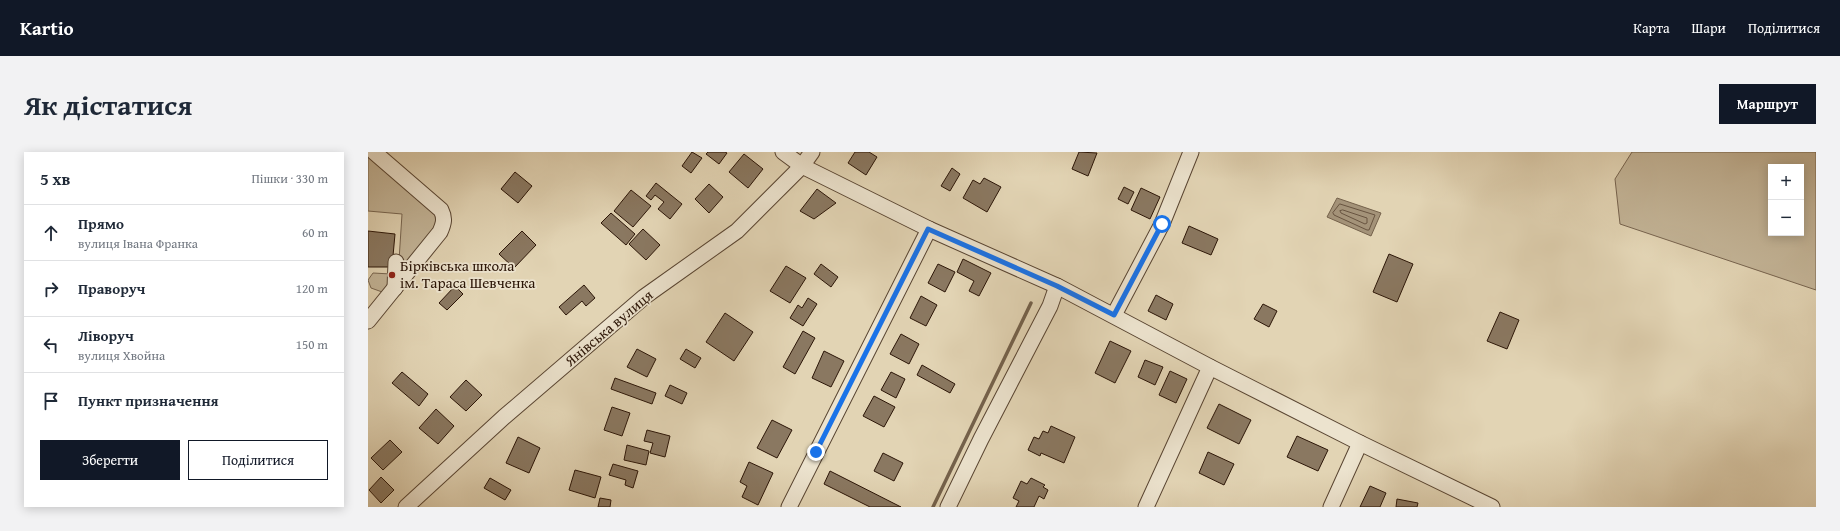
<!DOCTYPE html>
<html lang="uk">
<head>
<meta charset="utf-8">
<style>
  :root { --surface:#fff; --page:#f2f2f3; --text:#1f2937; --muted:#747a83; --line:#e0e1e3; --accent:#111827 }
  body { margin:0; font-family:"Gentium Book Plus",serif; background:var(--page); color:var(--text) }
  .controls { position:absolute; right:12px; top:12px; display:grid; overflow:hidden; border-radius:0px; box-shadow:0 2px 10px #0003 }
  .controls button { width:36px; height:36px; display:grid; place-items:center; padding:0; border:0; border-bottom:1px solid var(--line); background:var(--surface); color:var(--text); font:20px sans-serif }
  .stop { position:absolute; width:12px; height:12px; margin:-9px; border:3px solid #1a73e8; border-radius:50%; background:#fff }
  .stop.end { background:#1a73e8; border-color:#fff; box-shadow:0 1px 4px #0008 }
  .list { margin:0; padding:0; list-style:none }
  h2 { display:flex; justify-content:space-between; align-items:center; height:52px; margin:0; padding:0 16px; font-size:17px }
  h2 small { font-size:13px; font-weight:400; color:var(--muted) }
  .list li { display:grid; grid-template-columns:26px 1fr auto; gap:12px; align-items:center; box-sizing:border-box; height:56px; padding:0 16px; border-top:1px solid var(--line) }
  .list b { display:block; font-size:15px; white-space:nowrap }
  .list p { margin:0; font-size:13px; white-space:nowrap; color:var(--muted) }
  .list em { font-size:13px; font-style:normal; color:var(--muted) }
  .actions { display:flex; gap:8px; padding:12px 16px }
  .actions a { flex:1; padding:9px 0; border:1px solid var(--accent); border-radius:0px; text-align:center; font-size:14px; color:var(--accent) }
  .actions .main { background:var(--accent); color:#fff }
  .icon { flex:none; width:22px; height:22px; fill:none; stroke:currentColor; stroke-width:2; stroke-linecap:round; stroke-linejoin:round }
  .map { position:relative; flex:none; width:1448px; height:355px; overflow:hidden; border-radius:0px }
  header { display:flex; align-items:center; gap:24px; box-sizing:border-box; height:56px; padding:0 20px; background:var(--accent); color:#fff }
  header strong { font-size:19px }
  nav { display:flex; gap:22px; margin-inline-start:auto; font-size:14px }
  .intro { display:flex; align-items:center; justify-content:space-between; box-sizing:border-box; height:96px; padding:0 24px }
  h1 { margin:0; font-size:28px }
  .button { padding:10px 18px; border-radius:0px; background:var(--accent); color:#fff; font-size:14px; font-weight:700 }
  main { display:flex; gap:24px; padding:0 24px }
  aside { flex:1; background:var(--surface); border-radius:0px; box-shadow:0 2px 10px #0003 }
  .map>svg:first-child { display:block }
</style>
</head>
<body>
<header>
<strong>Kartio</strong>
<nav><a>Карта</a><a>Шари</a><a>Поділитися</a></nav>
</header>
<div class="intro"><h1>Як дістатися</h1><a class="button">Маршрут</a></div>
<main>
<aside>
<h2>5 хв<small>Пішки · 330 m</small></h2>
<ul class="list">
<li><svg class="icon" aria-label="ahead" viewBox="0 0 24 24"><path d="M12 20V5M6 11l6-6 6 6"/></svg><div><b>Прямо</b><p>вулиця Івана Франка</p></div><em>60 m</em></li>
<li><svg class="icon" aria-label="right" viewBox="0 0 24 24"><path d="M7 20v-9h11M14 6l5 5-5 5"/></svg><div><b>Праворуч</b></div><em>120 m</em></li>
<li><svg class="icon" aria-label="left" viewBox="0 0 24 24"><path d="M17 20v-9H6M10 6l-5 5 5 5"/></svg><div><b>Ліворуч</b><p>вулиця Хвойна</p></div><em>150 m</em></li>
<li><svg class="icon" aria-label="arrive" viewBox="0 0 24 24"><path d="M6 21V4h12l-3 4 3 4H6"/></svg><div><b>Пункт призначення</b></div></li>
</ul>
<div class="actions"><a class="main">Зберегти</a><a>Поділитися</a></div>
</aside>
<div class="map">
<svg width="1448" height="355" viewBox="0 0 1448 355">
  <rect width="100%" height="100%" fill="#e2d4b4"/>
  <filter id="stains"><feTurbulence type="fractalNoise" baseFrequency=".005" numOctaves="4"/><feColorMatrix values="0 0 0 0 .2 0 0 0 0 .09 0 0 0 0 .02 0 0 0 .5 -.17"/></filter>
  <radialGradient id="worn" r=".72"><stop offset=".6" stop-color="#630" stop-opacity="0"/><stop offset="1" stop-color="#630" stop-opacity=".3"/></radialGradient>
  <g fill="#c3b497" stroke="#77644f" fill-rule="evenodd">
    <path d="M 0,0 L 69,64 L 68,76 L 30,124 L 34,62 L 0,59 Z"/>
    <path d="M 1264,0 L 1448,0 L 1448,138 L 1252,72 L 1247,27 ZM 1403,15 L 1433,15 L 1433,81 L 1403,81 Z"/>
    <path d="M 5,121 L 23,122 L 21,135 L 17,141 L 3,136 L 0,128 Z"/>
  </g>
  <path fill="#a49379" stroke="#74614b" d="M 969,46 L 1013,61 L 1003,84 L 959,65 Z"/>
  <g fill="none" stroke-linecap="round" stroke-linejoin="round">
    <g stroke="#685440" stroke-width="1">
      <path d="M 972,52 L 1007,63 L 1001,78 L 999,78 L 966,63 L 965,61 Z"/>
      <path d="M 975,58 L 999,66 L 999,71 L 997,72 L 973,61 L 972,59 Z"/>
    </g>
    <path stroke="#74614b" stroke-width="3.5" d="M 565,355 L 663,151"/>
  </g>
  <g fill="#8a7861" stroke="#2b1507">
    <path d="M 324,0 L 334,6 L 323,21 L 314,14 Z"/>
    <path d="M 340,0 L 357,0 L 359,1 L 351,12 L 338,2 Z"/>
    <path d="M 487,0 L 501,0 L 509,5 L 498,23 L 480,11 Z"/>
    <path d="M 711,0 L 729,1 L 720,24 L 704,17 Z"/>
    <path d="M 376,2 L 395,17 L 380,36 L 361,20 Z"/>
    <path d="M 584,16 L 592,22 L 582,39 L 573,34 Z"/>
    <path d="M 147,20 L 164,34 L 150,51 L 133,37 Z"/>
    <path d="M 616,26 L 633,35 L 619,60 L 595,46 L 605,28 L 612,32 Z"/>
    <path d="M 288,31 L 314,52 L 302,67 L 290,57 L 296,50 L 287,43 L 283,48 L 278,44 Z"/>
    <path d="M 341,32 L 355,45 L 341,61 L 327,47 Z"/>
    <path d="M 756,35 L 766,40 L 760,52 L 750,47 Z"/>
    <path d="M 773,36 L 792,45 L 782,67 L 763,58 Z"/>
    <path d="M 449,37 L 468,51 L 446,67 L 432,59 Z"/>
    <path d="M 263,38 L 283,54 L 265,75 L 246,59 Z"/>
    <path d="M 243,61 L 267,82 L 258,93 L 233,71 Z"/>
    <path d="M 821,74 L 850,87 L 843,103 L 814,91 Z"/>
    <path d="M 275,77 L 292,93 L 278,108 L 261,92 Z"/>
    <path d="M 0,79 L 27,82 L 24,115 L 0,115 Z"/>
    <path d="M 154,79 L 168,93 L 146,116 L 131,102 Z"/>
    <path d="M 1021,102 L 1045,112 L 1029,150 L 1005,140 Z"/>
    <path d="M 595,107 L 623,121 L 611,144 L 601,139 L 606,129 L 589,120 Z"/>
    <path d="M 453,112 L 470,125 L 463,135 L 446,122 Z"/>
    <path d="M 570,112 L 587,120 L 577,140 L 560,131 Z"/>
    <path d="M 418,114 L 438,126 L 422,151 L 402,139 Z"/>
    <path d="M 216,133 L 227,146 L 218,154 L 214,149 L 198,163 L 191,155 Z"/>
    <path d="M 87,134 L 95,142 L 79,158 L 71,151 Z"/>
    <path d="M 788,143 L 805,152 L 798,168 L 780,159 Z"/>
    <path d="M 553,144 L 569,153 L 558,174 L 542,166 Z"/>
    <path d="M 440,146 L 449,152 L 435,174 L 422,166 L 430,153 L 434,156 Z"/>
    <path d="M 895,152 L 909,159 L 901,175 L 886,167 Z"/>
    <path d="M 1132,160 L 1151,168 L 1139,197 L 1119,189 Z"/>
    <path d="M 357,161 L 385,180 L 366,209 L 338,190 Z"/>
    <path d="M 435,179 L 447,186 L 427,222 L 415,215 Z"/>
    <path d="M 533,182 L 551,192 L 541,212 L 522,202 Z"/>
    <path d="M 742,189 L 763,199 L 747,231 L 727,221 Z"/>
    <path d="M 269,197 L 288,207 L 279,225 L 259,215 Z"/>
    <path d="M 318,197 L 333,206 L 327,216 L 312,207 Z"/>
    <path d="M 456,199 L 476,209 L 463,235 L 444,226 Z"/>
    <path d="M 777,208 L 795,215 L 787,233 L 770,225 Z"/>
    <path d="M 554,213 L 587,232 L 582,241 L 549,223 Z"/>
    <path d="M 802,219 L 819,227 L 808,251 L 791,243 Z"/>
    <path d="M 34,220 L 60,242 L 51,254 L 24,231 Z"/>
    <path d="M 523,220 L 537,227 L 528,246 L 513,238 Z"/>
    <path d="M 247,226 L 288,241 L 284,252 L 243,237 Z"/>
    <path d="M 98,228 L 114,243 L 98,259 L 82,245 Z"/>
    <path d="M 302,233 L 319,241 L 314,252 L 297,244 Z"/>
    <path d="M 506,244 L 527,255 L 516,275 L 495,264 Z"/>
    <path d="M 851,252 L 883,268 L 871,292 L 839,276 Z"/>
    <path d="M 244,255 L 262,261 L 254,284 L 236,278 Z"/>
    <path d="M 68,257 L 86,274 L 70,292 L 51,276 Z"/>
    <path d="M 404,268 L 424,278 L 409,306 L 389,296 Z"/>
    <path d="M 683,274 L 707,285 L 696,311 L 673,301 L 672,304 L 660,298 L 666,285 L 671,287 L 675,279 L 680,281 Z"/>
    <path d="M 279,278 L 302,284 L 297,305 L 282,301 L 285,291 L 276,289 Z"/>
    <path d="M 929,284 L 960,298 L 950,319 L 919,305 Z"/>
    <path d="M 150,285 L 172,296 L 161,321 L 138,311 Z"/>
    <path d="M 22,288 L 34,300 L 15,318 L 3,306 Z"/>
    <path d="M 259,293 L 281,299 L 278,313 L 256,308 Z"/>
    <path d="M 840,300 L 866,312 L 856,333 L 831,321 Z"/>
    <path d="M 515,301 L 535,311 L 526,329 L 506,319 Z"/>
    <path d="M 381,310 L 405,321 L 390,353 L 374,345 L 379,334 L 372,330 Z"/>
    <path d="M 245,312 L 270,319 L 265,336 L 257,333 L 258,328 L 241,323 Z"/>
    <path d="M 207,318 L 233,325 L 227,346 L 201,338 Z"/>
    <path d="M 462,319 L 533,355 L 502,355 L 456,332 Z"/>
    <path d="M 13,325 L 26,338 L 13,351 L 1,338 Z"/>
    <path d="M 122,326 L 143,338 L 137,348 L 116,336 Z"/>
    <path d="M 663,326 L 677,333 L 675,335 L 680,338 L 676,347 L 671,344 L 666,355 L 648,355 L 651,349 L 645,346 L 653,329 L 659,332 Z"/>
    <path d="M 1002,334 L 1018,341 L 1012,355 L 992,355 Z"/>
    <path d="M 232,346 L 243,348 L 242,355 L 230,355 Z"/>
    <path d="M 1029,347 L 1050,351 L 1049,355 L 1028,355 Z"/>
  </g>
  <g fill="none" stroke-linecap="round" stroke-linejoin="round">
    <g stroke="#594532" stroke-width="17">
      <g id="minor">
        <path d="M 415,0 L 434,14 L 561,77 L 689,134 L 842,215 L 992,291 L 1124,355"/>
        <path d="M 27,136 L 28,110"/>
        <path d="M 746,163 L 794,72 L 823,0"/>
        <path d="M 0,169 L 72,80 C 76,71 77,66 73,58 L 6,0"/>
        <path d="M 38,355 L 136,265 L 276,145 L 369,79 L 434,14 L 444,0"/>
        <path d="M 421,355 L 561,77"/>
        <path d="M 580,355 L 613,287 L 682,154 L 689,134"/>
        <path d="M 778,355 L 842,215"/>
        <path d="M 963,355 L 992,291"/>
      </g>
    </g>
    <use href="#minor" stroke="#ece3ce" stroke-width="15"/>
  </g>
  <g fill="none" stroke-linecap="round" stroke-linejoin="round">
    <path stroke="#1a73e8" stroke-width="5" d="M 448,300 L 560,77 L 689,134 L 746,163 L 794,72"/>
  </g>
  <circle fill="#8f2418" stroke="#ece3ce" stroke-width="1.5" cx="24" cy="123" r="4"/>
  <g text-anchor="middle" stroke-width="3.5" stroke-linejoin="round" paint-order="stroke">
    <g font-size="15" fill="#2b1507" stroke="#ece3ce" text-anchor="start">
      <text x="32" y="119">Бірківська школа<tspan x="32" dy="17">ім. Тараса Шевченка</tspan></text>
    </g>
    <g font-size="15" fill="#2b1507" stroke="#ece3ce">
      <text transform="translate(241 176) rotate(-40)" y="5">Янівська вулиця</text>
    </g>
  </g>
  <rect width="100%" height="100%" filter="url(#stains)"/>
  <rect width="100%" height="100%" fill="url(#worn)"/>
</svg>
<div class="controls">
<button>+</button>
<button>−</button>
</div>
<div class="stop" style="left:794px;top:72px"></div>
<div class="stop end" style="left:448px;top:300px"></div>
</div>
</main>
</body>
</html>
